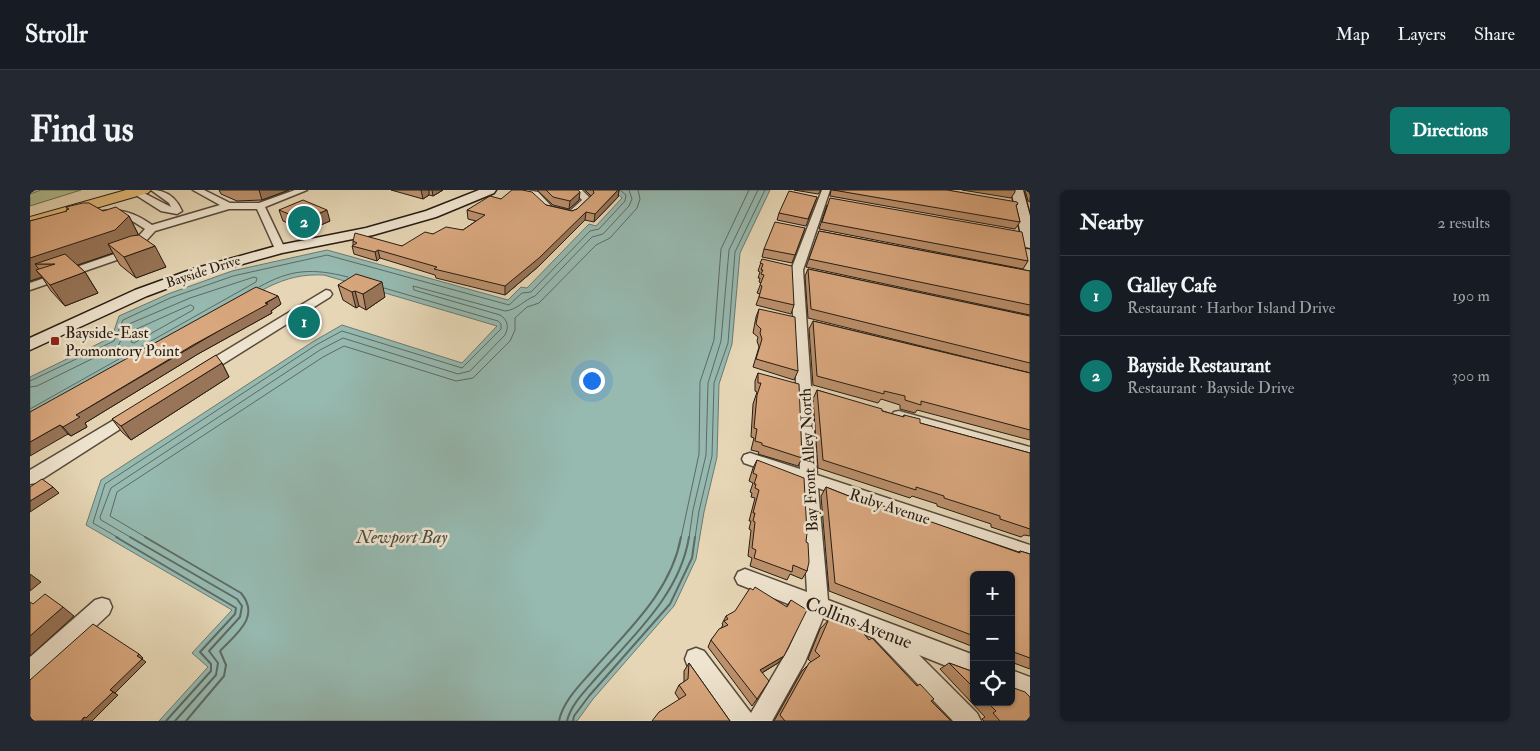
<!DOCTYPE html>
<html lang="en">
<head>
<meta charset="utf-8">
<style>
  :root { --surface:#171b24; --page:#242831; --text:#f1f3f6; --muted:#9ea1a6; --line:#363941; --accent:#0f766e }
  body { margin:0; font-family:"IM FELL Double Pica",serif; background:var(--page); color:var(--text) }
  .controls { position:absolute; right:15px; bottom:15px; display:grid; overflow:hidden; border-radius:8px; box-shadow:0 1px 4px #0004 }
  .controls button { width:45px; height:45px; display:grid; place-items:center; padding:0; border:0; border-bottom:1px solid var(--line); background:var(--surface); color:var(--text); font:25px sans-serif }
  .you { position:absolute; left:561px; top:190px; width:18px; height:18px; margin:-12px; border:4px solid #fff; border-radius:50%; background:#1a73e8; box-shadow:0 0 0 8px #1a73e833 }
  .badge { display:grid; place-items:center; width:32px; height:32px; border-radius:50%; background:var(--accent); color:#fff; font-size:16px; font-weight:700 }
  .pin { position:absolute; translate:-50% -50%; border:2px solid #fff; box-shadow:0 1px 5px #0006 }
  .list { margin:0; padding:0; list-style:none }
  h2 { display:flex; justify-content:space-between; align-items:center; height:65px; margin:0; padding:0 20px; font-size:21px }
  h2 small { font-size:16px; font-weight:400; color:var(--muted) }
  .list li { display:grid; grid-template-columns:32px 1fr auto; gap:15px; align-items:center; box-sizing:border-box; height:80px; padding:0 20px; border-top:1px solid var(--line) }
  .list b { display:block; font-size:19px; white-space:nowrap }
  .list p { margin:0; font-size:16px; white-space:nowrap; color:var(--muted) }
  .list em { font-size:16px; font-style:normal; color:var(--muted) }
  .icon { flex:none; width:28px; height:28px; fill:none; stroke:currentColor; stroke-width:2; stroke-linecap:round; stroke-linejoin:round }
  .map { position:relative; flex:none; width:1000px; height:531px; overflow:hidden; border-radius:8px }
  header { display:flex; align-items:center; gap:30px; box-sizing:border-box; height:70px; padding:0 25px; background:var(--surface); border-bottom:1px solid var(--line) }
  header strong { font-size:24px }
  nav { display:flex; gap:28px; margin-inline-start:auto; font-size:18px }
  .intro { display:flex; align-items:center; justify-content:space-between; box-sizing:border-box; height:120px; padding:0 30px }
  h1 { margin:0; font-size:35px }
  .button { padding:12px 22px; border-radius:8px; background:var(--accent); color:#fff; font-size:18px; font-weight:700 }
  main { display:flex; gap:30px; padding:0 30px }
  aside { flex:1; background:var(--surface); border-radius:8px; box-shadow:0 1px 4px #0004 }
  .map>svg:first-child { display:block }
</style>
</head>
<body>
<header>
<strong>Strollr</strong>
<nav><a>Map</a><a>Layers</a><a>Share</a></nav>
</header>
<div class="intro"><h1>Find us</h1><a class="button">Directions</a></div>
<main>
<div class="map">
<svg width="1000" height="531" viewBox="0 0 1000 531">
  <rect width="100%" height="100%" fill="#e6d6b5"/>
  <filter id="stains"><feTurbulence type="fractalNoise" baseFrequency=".004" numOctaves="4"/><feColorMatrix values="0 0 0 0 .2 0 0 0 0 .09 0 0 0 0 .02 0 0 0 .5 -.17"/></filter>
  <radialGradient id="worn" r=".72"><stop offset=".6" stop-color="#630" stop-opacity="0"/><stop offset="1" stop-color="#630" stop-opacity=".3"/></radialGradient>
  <path fill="#b1be91" stroke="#6c6d52" d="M 11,0 L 51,0 L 0,16 L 0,4 Z"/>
  <path fill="#96b9b0" stroke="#697a71" d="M 583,0 L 740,0 L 710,63 L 702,154 L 689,194 L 687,267 L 674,322 L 666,369 L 644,416 L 563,509 L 547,531 L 129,531 L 178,477 L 162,463 L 202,420 L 56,335 L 71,290 L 284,151 L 312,135 L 432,173 L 467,136 L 294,85 C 272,84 257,88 238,97 L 0,232 L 0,187 L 82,147 L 89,126 L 138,104 L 202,81 L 297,60 L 478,110 L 491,97 L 497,98 L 559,34 L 566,36 L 592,8 Z"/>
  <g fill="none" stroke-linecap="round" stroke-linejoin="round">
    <g stroke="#5e6a62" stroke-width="1">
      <path d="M 229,97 C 261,79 282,78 318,87"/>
      <path d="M 161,115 L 164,117 L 163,120 L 104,153 L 101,152 L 105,140 Z"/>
      <path d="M 0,191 L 84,151 L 93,130 L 140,108 L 203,86 L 297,65 L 479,115 L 492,103 L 501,102 L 560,41 L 569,39 L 595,11 L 596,5 L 590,0"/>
      <path d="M 0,197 L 7,196 L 88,156 L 99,134 L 160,108 L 224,87 L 227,88 L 226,92 L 0,219"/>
      <path d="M 89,348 L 63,333 L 75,294 L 286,155 L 312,141 L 432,178 L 471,139 L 471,134 L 468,131 L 354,98"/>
      <path d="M 102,348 L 71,330 L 70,327 L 81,298 L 290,160 L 313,148 L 428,184 L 440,181 L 475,145 C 479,137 478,130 470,125 L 384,100 L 383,96 L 475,121 C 487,120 494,110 505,106 L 562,47 L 573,44 L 599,16 L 602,9 L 599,0"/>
      <path d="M 117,348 L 80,326 L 87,302 L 293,167 L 314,156 L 426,191 L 443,188 L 480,151 L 485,140 L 485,128 L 497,117 L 509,113 L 566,55 L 580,48 L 607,18 L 610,9 L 608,0"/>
      <path d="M 651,348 L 669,264 L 670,192 L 684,150 L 691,59 L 719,0"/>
      <path d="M 659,348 L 663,320 L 676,265 L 678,193 L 691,151 L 699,60 L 728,0"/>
      <path d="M 665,348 L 669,321 L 682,266 L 684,193 L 698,153 L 705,62 L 735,0"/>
    </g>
    <g stroke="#5e6a62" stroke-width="2">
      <path d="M 86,347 L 206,418 L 205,424 L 170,462 L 181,474 L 181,481 L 136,531"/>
      <path d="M 100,347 L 207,409 L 212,416 L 210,427 L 179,461 L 188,473 L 186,485 L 145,531"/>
      <path d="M 115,347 L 211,403 C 231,427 206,444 190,461 L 196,475 L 194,486 L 156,531"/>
      <path d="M 529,531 C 533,511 550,495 563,480 C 598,440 641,402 651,347"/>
      <path d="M 537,531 C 541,514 556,500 567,487 C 604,445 650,404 659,347"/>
      <path d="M 543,531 L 544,526 L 559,506 L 640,414 L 662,368 L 665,347"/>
    </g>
    <g stroke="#564a3c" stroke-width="3">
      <g id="street">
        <path d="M 98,0 L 108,0 L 141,17 L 139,13 L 121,0 C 136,0 146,7 152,21 L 147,24 L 131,21 Z"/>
        <path d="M 163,0 L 174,0 L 200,13 L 229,13 L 265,0 L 277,0 L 235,17 L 255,59 L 254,61 L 246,61 L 245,59 L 227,19 L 199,19 L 125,41 L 104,64 L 0,100 L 0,93 L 96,60 L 115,39 C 106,33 96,26 84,25 C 79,25 73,27 68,26 L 68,22 C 89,17 105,23 122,35 L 190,15 Z"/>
        <path d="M 496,0 L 508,2 L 522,17 L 540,21 L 552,10 L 543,0 L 552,0 L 562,10 L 545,26 L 542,27 L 516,21 L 497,3 Z"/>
        <path d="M 792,0 L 800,0 L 773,80 L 787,285 L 1000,355 L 1000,371 L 788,298 L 798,410 L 944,465 L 944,487 L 889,465 L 947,523 L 951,531 L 923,531 L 844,448 L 793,428 L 775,472 L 742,531 L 698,531 L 658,477 L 655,469 L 658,461 L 666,458 L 674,461 L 721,523 L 759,458 L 776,421 L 708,394 L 705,388 L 708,382 L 715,379 L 777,402 L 771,293 L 714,273 L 712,269 L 714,265 L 720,263 L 770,279 L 761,80 Z"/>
        <path d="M 296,100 L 300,101 L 302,104 L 300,107 L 177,184 L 167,184 L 165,181 L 167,178 Z"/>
        <path d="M 104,218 L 109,219 L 112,223 L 109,227 L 6,293 L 0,294 L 0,280 Z"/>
        <path d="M 869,221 L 1000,257 L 1000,269 L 864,230 L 861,226 L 864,222 Z"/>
        <path d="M 72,408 L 79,410 L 82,417 L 79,424 L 8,490 L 0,493 L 0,467 L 65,410 Z"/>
        <path d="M 981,480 L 1000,487 L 1000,509 L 981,502 Z"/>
      </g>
    </g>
    <g stroke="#261c13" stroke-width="3">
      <g id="secondary">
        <path d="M 449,0 L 466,0 L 464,3 L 406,27 L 343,45 L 252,63 L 173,85 L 117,106 L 0,160 L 0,148 L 105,100 L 163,79 L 250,55 L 336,38 L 396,21 Z"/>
        <path d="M 981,0 L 993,0 L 1000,26 L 1000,58 L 995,57 L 993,54 Z"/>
      </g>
    </g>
    <g stroke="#261c13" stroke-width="2">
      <path id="highway" d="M 96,0 L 121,0 L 118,3 L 0,37 L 0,27 Z"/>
    </g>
    <use href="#street" fill="#efe4cf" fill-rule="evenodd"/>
    <use href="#secondary" fill="#efe4cf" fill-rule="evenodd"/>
    <use href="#highway" fill="#e3bb7a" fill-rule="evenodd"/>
  </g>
  <g fill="#bb906c" stroke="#261c13">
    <path d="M 189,0 L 259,0 L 232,10 L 207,11 L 191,4 Z"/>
    <path d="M 361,0 L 413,0 L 403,6 L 399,5 L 393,9 Z"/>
    <path d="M 507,0 L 548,0 L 549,10 L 539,19 L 523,15 Z"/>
    <path d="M 555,0 L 589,0 L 588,7 L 564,32 L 555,30 L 509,76 L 475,105 L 406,88 L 405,85 L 350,68 L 347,71 L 324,64 L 322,56 L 323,55 L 323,51 L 372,56 L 403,44 L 433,40 L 446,31 L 438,29 L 437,20 L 471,9 L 516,15 L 542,21 L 547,19 L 561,6 Z"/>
    <path d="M 764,0 L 791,0 L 788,4 Z"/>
    <path d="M 801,0 L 917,0 L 988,14 L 986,16 L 990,32 L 985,39 L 800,6 Z"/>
    <path d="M 932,0 L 985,0 L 985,2 L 981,8 Z"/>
    <path d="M 995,0 L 1000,0 L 1000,12 L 998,11 Z"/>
    <path d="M 787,7 L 776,36 L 747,30 L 749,23 Z"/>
    <path d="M 797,15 L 998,71 L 993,79 L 789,39 Z"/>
    <path d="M 36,17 L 73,21 L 99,26 L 108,44 L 107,46 L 136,77 L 106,88 L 90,75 L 83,63 L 47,75 L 55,82 L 68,103 L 35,116 L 21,101 L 12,87 L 0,91 L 0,31 L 37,22 L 36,20 L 38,20 Z"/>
    <path d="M 249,20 L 300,31 L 277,41 L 253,31 Z"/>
    <path d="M 775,38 L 762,73 L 732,67 L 734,59 Z"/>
    <path d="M 789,41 L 1000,81 L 1000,125 L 776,77 Z"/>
    <path d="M 732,69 L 764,115 L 761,124 L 726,115 L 730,104 L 727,103 L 731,93 L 729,92 L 730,88 L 728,88 L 730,82 L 728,81 Z"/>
    <path d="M 778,79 L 1000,126 L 1000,183 L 778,128 L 775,86 Z"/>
    <path d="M 308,95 L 355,107 L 336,120 L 329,116 L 326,118 L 313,110 Z"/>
    <path d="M 251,114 L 241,121 L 242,123 L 168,164 L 55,233 L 57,237 L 41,246 L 0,222 Z"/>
    <path d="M 729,119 L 768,181 L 764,190 L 723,177 L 729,157 L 727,151 L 728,147 L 723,143 L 726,127 Z"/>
    <path d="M 783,131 L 1000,183 L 1000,250 L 887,220 L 885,223 L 870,219 L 870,215 L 851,209 L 848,213 L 783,195 L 779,139 Z"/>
    <path d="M 192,173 L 199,187 L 101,250 L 92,242 L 82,229 Z"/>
    <path d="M 728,183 L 772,268 L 768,276 L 728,264 L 729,262 L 721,260 L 724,248 L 721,247 L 723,214 L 727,202 L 725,201 L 725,191 Z"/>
    <path d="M 787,200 L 872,227 L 874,225 L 890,233 L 1000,263 L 1000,346 L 994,345 L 991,347 L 961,337 L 961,334 L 907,316 L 907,314 L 882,306 L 880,308 L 788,278 L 783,209 Z"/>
    <path d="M 727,270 L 776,352 L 777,381 L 772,389 L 760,384 L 757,390 L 720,376 L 722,368 L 718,366 L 721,340 L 719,339 L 721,331 L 719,331 L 725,308 L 721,307 L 722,303 L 720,302 L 723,293 L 719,291 L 723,278 Z"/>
    <path d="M 796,297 L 842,315 L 844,313 L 989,362 L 990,361 L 1000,364 L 1000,479 L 981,472 L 981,385 L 944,385 L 944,457 L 799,401 L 791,306 Z"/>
    <path d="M 761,410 L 748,473 L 732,483 L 727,509 L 722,516 L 678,457 L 681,450 L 691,438 L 693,435 L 692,434 L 696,426 L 756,417 Z"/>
    <path d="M 802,426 L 830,439 L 839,450 L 921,531 L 744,531 L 772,481 L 781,472 L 778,469 L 790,439 Z"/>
    <path d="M 659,473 L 700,531 L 649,509 L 645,503 L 649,495 L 654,492 L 654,481 Z"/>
    <path d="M 919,473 L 944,482 L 944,512 L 981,512 L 1000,531 L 954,531 L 952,529 L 955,527 L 910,479 Z"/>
  </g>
  <g fill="#987558" stroke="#261c13">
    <path d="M 229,0 L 259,0 L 232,10 Z"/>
    <path d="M 391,0 L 399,0 L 399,5 L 393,9 Z"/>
    <path d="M 402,0 L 413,0 L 403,6 Z"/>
    <path d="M 588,0 L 589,0 L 588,7 L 564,32 L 565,24 Z"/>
    <path d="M 550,2 L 549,10 L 539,19 L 540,11 Z"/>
    <path d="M 297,20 L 300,31 L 277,41 L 273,30 Z"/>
    <path d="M 556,22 L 555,30 L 509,76 L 475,105 L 475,96 Z"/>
    <path d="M 99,26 L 108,44 L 95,58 L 78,54 L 83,63 L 30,81 L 25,74 L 5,74 L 14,86 L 6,80 L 12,87 L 0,91 L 0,68 Z"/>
    <path d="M 125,56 L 136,77 L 106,88 L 94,67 Z"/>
    <path d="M 348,60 L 350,68 L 347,71 L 345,62 Z"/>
    <path d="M 55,82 L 68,103 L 35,116 L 20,95 Z"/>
    <path d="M 352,92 L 355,107 L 336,120 L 333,104 Z"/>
    <path d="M 325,101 L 329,116 L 326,118 L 322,102 Z"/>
    <path d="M 248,106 L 251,114 L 241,121 L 242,123 L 168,164 L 55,233 L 57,237 L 41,246 L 33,237 L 46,225 Z"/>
    <path d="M 192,173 L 199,187 L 101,250 L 91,236 Z"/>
    <path d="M 30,235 L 38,244 L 0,266 L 0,252 Z"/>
    <path d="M 23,297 L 29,303 L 0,322 L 0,311 Z"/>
    <path d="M 0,384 L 11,392 L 0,401 Z"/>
    <path d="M 33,417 L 44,426 L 0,466 L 0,446 Z"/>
    <path d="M 109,464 L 113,468 L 112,469 L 116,472 L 85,503 L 80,500 Z"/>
    <path d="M 754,466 L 748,473 L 725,487 L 730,480 Z"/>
    <path d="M 83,502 L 88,505 L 62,531 L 51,531 Z"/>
  </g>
  <g fill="#d9a77e" stroke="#261c13">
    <path d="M 482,0 L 492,0 L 502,2 L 516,15 L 542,21 L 547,19 L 564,3 L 563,0 L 588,0 L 565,24 L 556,22 L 509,68 L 475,96 L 404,79 L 407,77 L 348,60 L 345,62 L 322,56 L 327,53 L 323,51 L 325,43 L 372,56 L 395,42 L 403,44 L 416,37 L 433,40 L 455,25 L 437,20 L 460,6 L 471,9 Z"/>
    <path d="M 516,0 L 548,0 L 550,2 L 540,11 L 523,7 Z"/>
    <path d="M 803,0 L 917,0 L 987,12 L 988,14 L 986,15 L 990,32 Z"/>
    <path d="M 759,1 L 787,7 L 778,29 L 749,23 Z"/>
    <path d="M 800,8 L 992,42 L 998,71 L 792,32 Z"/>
    <path d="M 273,10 L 297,20 L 273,30 L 249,20 Z"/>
    <path d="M 53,13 L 59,13 L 73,21 L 86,17 L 99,26 L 85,40 L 0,68 L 0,31 L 37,21 L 36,20 L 39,19 L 36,17 Z"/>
    <path d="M 745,32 L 775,38 L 765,65 L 734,59 Z"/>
    <path d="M 789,41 L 1000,81 L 1000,115 L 779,69 Z"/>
    <path d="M 109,45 L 125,56 L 94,67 L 78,54 L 101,46 Z"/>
    <path d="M 35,64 L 55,82 L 20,95 L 6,80 L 25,74 L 5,74 Z"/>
    <path d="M 732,69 L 762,76 L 764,115 L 729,107 L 732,96 L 730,95 L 734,85 L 731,84 L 733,80 L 731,80 L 733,74 L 730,73 Z"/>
    <path d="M 778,79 L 1000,126 L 1000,173 L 781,119 Z"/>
    <path d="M 326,84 L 352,92 L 333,104 L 325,101 L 322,102 L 308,95 Z"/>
    <path d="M 226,97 L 248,106 L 235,113 L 238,114 L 163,155 L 46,225 L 50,227 L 33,237 L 30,235 L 0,252 L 0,222 Z"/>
    <path d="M 729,119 L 765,127 L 768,181 L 726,169 L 732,149 L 730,143 L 731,139 L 726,134 Z"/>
    <path d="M 783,131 L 1000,183 L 1000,240 L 891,211 L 891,215 L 875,210 L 875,206 L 854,201 L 854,204 L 787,186 Z"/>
    <path d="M 186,165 L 192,173 L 91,236 L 82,229 Z"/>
    <path d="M 728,183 L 769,194 L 772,268 L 732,255 L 732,253 L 725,251 L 727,239 L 724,238 L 727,205 L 731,193 L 728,193 Z"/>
    <path d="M 787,200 L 852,219 L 852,221 L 874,227 L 874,225 L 890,229 L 890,233 L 1000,263 L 1000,339 L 970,329 L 970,326 L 914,308 L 914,306 L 886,297 L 886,300 L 793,270 Z"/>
    <path d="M 727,270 L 774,288 L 777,343 L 776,352 L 778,353 L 779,372 L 777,381 L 763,375 L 762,382 L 724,368 L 726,360 L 722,358 L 725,332 L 723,331 L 725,323 L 723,323 L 729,300 L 725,298 L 726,294 L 724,294 L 727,285 L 723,283 Z"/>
    <path d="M 12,289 L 23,297 L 0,311 L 0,297 Z"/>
    <path d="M 796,297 L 844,316 L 844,313 L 873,322 L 990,363 L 990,361 L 1000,364 L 1000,468 L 981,461 L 981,385 L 944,385 L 944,446 L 805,393 Z"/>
    <path d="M 725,397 L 757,417 L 761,410 L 777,420 L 754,466 L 730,480 L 739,491 L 727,509 L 681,450 L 689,439 L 698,435 L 694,431 L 698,429 L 696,426 L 705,421 L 720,398 L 723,400 Z"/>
    <path d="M 15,404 L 33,417 L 0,446 L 0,412 L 3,414 Z"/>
    <path d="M 802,426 L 830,436 L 830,439 L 839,450 L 842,448 L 887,496 L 890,494 L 904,509 L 901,511 L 921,531 L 755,531 L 750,525 L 779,473 L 790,466 L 785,461 L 798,431 Z"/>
    <path d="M 63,434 L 109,464 L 107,466 L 112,469 L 80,500 L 83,502 L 56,528 L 54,527 L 51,531 L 0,531 L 0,490 Z"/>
    <path d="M 659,473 L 700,531 L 622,531 L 629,522 L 656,505 L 649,495 L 658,489 Z"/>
    <path d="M 919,473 L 944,482 L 944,498 Z"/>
    <path d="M 981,497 L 995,502 L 1000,507 L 1000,531 L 970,531 L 963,523 L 966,521 L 957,512 L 981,512 Z"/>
  </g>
  <rect fill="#8f2418" stroke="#efe4cf" stroke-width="2" x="20" y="146" width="10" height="10" rx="2.5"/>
  <g text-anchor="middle" stroke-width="5" stroke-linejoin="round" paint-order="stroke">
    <g font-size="14" fill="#261c13" stroke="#efe4cf">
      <text transform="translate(173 81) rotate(-18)" y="5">Bayside Drive</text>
    </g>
    <g font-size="16" fill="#261c13" stroke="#efe4cf" text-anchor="start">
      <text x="35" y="148">Bayside-East<tspan x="35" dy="18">Promontory Point</tspan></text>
    </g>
    <g font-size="16" fill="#261c13" stroke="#efe4cf">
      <text transform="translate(778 270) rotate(-93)" y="6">Bay Front Alley North</text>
      <text transform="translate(860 316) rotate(18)" y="6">Ruby Avenue</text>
    </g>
    <g font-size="18" font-style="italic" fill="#484b42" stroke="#efe4cf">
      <text x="372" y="353">Newport Bay</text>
    </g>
    <g font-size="19" fill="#261c13" stroke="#efe4cf">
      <text transform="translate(829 432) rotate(21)" y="7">Collins Avenue</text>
    </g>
  </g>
  <rect width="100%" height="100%" filter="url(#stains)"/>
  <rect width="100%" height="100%" fill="url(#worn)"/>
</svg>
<div class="controls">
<button>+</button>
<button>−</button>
<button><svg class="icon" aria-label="locate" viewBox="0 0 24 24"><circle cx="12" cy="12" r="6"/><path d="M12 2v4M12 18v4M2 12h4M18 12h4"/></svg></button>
</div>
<div class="you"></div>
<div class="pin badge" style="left:274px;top:132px">1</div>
<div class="pin badge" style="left:274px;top:32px">2</div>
</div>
<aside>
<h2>Nearby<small>2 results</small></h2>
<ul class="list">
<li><span class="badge">1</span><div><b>Galley Cafe</b><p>Restaurant · Harbor Island Drive</p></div><em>190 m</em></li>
<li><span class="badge">2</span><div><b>Bayside Restaurant</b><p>Restaurant · Bayside Drive</p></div><em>300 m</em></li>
</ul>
</aside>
</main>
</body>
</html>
